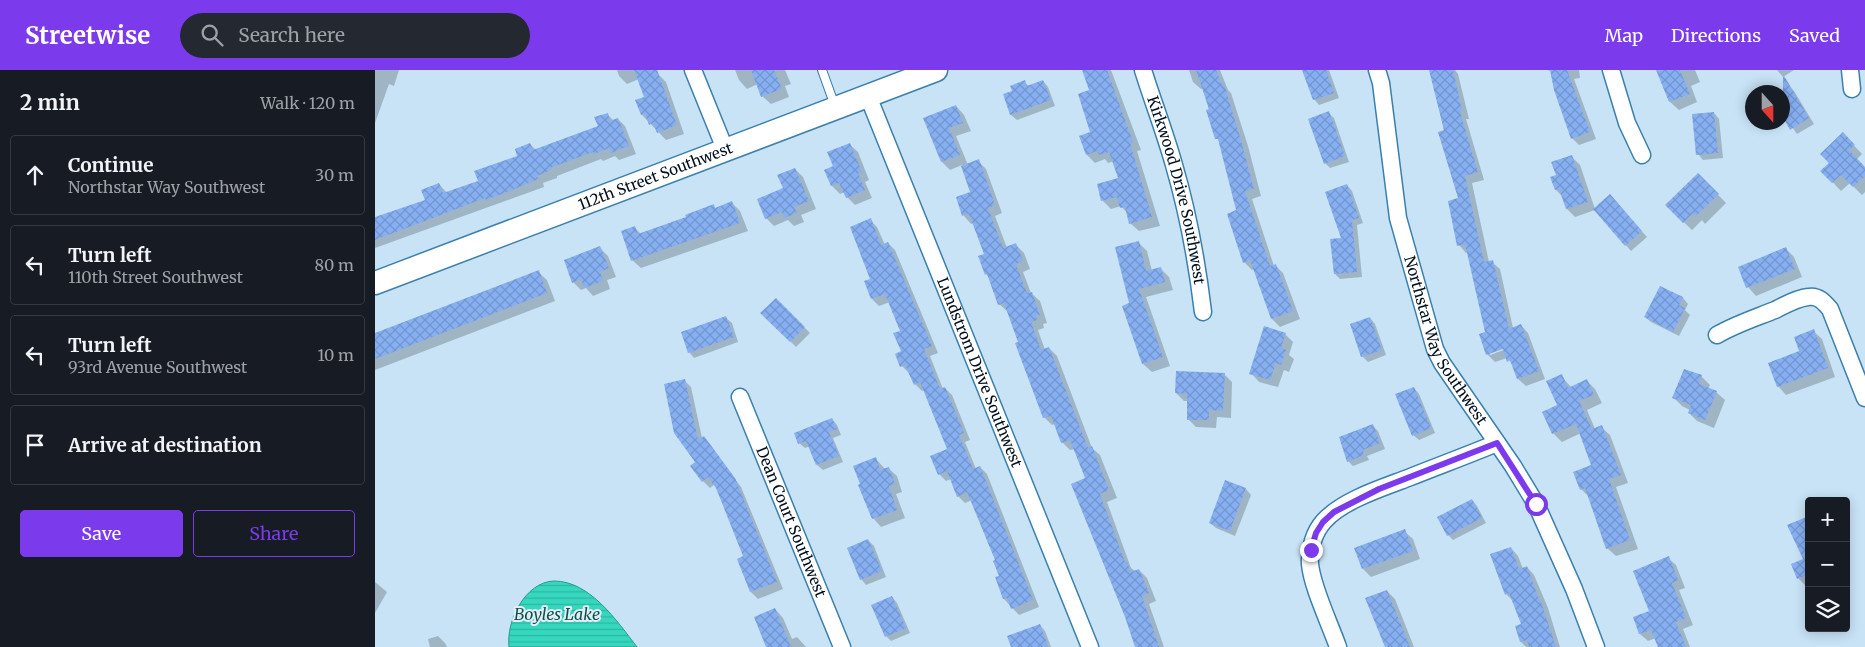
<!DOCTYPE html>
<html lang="en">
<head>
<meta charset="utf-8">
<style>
  :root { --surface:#171b24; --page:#242831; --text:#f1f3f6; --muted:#9ea1a6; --line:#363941; --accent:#7c3aed }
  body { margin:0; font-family:Merriweather,serif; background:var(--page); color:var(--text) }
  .controls { position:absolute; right:15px; bottom:15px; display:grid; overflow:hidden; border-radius:5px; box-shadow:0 2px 12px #0003 }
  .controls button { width:45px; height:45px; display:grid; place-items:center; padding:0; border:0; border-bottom:1px solid var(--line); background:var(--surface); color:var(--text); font:25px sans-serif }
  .compass { position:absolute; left:1370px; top:15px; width:45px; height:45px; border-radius:50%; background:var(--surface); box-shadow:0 2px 12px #0003; rotate:159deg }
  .stop { position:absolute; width:15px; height:15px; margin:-11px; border:4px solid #7c3aed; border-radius:50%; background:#fff }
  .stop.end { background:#7c3aed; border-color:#fff; box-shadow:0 1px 5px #0008 }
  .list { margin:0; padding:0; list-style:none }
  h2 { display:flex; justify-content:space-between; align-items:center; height:65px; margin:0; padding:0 20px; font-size:21px }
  h2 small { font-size:16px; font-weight:400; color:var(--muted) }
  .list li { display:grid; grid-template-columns:32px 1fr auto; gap:15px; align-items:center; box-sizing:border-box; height:80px; margin:0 10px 10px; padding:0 10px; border:1px solid var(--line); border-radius:5px }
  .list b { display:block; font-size:19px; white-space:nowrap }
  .list p { margin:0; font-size:16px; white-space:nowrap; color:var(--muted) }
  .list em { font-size:16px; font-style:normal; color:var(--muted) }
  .actions { display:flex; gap:10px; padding:15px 20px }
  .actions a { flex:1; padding:11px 0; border:1px solid var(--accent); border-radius:5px; text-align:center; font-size:18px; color:var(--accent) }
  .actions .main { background:var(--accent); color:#fff }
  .icon { flex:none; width:28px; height:28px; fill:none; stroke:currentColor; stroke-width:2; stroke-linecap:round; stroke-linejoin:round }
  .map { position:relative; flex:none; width:1490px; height:577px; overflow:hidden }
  header { display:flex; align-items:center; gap:30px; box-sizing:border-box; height:70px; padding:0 25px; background:var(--accent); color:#fff }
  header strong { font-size:24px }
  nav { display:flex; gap:28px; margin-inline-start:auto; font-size:18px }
  .search { width:350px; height:45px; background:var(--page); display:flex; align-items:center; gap:12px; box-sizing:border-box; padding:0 18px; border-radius:28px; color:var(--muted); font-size:19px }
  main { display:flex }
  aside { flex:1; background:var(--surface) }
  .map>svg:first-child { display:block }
</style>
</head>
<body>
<header>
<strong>Streetwise</strong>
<div class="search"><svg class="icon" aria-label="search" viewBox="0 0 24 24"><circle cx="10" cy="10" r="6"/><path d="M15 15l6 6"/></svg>Search here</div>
<nav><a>Map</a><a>Directions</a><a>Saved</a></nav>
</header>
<main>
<aside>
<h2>2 min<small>Walk · 120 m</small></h2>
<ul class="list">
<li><svg class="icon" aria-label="ahead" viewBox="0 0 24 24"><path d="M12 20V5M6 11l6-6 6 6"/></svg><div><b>Continue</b><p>Northstar Way Southwest</p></div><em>30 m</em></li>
<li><svg class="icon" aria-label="left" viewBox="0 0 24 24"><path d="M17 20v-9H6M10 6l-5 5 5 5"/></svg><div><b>Turn left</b><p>110th Street Southwest</p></div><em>80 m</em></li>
<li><svg class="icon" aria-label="left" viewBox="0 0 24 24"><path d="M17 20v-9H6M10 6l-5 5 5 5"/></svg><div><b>Turn left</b><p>93rd Avenue Southwest</p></div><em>10 m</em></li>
<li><svg class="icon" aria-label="arrive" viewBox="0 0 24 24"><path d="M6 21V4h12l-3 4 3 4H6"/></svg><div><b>Arrive at destination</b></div></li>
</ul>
<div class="actions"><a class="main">Save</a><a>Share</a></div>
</aside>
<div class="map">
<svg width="1490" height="577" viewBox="0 0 1490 577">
  <defs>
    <pattern id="water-rules" width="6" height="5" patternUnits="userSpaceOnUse" patternTransform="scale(1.25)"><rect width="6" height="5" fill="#35d7be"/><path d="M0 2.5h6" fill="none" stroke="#2db8a3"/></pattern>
    <pattern id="building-cross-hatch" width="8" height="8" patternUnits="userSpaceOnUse" patternTransform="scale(1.25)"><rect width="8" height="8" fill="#87b0f2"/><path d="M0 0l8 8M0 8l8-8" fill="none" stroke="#7396cf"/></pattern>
  </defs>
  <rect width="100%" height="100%" fill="#c8e3f6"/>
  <path fill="url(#water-rules)" stroke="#259b8e" d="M 179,511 C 215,511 242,551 262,577 L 134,577 C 131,551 150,512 179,511 Z"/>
  <g fill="#0003" fill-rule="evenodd">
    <path d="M 0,0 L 24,0 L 19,16 L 14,14 L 0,53 Z"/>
    <path d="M 242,0 L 282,0 L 284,5 L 291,12 L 309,64 L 291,70 L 267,45 L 270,28 L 264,9 L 252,14 L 244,6 Z"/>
    <path d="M 360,0 L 410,0 L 416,14 L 410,16 L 414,27 L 396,34 L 387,26 L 383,14 L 372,19 L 364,10 Z"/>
    <path d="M 708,0 L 736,0 L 766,80 L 762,81 L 785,156 L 764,161 L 755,153 L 753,144 L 746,136 L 736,139 L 727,130 L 745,109 L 739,91 L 733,93 L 730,89 L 720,93 L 712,85 L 717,63 L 716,21 Z"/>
    <path d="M 814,0 L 845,0 L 853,20 L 856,23 L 873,76 L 886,126 L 877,129 L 899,196 L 901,196 L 908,203 L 925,249 L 905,257 L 897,249 L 880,199 L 877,200 L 869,192 L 863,141 L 845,72 L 842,68 L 828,18 L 826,19 L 818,12 Z"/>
    <path d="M 929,0 L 954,0 L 964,28 L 944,35 L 939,29 Z"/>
    <path d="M 1055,0 L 1080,0 L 1083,4 L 1094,49 L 1091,49 L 1109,110 L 1097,113 L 1114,192 L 1117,192 L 1125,199 L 1138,258 L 1146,255 L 1153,263 L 1170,309 L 1151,316 L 1143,309 L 1139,296 L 1132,288 L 1120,292 L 1112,284 L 1105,265 L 1112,263 L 1093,182 L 1091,183 L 1084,175 L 1085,129 ZM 1133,276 L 1134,278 L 1115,285 L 1115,283 Z"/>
    <path d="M 1172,0 L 1204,0 L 1205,8 L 1199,9 L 1221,69 L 1204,75 L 1197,68 L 1176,1 Z"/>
    <path d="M 1282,0 L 1320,0 L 1325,12 L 1316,16 L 1322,32 L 1304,40 L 1295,32 Z"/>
    <path d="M 1402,0 L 1419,0 L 1408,7 Z"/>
    <path d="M 668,11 L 673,17 L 680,36 L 642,50 L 636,45 L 629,25 L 638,22 L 649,12 L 654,16 Z"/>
    <path d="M 1414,16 L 1419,21 L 1439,54 L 1422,64 L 1408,44 L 1408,22 L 1402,22 Z"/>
    <path d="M 581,36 L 589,45 L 596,61 L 581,66 L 593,95 L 603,91 L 611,99 L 627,143 L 620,146 L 632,178 L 641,175 L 649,183 L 655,199 L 648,202 L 656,223 L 665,231 L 672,253 L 668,254 L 669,258 L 663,260 L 670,280 L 674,278 L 682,286 L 717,378 L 725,385 L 742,428 L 732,432 L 756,498 L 760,501 L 764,500 L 772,508 L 781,531 L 774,534 L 789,577 L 762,577 L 712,409 L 700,379 L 695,380 L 687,372 L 680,354 L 677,355 L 669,347 L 633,242 L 624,234 L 614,207 L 611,204 L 610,185 L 599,153 L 596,154 L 589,146 L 582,128 L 597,123 L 587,95 L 575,100 L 567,92 L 550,49 Z"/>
    <path d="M 953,43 L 959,48 L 974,92 L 955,98 L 950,93 Z"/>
    <path d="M 1339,43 L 1344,49 L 1348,88 L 1328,90 L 1323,84 Z"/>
    <path d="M 232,44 L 239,51 L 243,49 L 250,56 L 261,84 L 244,90 L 240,86 L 228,91 L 226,89 L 182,106 L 182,108 L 168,113 L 169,117 L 0,178 L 0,149 L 52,131 L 64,114 L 72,123 L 105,112 L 144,87 L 155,74 L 161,80 L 224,57 Z"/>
    <path d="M 1468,64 L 1487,84 L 1482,89 L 1490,98 L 1490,122 L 1487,125 L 1475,113 L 1466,121 L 1447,101 L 1455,93 Z"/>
    <path d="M 474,74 L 483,82 L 494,110 L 490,112 L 497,128 L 480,135 L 472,127 L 470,122 L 465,124 L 457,116 L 451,101 L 460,97 Z"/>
    <path d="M 1197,87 L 1205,95 L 1220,139 L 1240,131 L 1272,167 L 1256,181 L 1220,140 L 1200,147 L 1192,139 L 1188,127 L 1181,120 L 1182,106 Z"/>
    <path d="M 420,99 L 428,107 L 441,139 L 426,145 L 429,152 L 419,156 L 413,150 L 399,156 L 391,148 Z"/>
    <path d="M 1323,104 L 1351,133 L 1330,154 L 1327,150 L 1317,160 L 1291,135 Z"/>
    <path d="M 972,115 L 977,121 L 988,153 L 982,155 L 987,207 L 965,209 L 960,204 L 968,169 Z"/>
    <path d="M 357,133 L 365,141 L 373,161 L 266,198 L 257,190 L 260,158 L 266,164 L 312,148 L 338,136 L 341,139 Z"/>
    <path d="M 495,150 L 502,157 L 510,175 L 513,173 L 520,180 L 563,283 L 555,286 L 568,319 L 570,318 L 577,325 L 595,370 L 590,372 L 601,399 L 605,397 L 612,404 L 664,537 L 644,545 L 629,529 L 622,491 L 597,430 L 590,433 L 583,426 L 576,409 L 571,411 L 564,404 L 573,380 L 549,320 L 547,321 L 540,314 L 535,303 L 534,303 L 527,296 L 527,261 L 515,232 L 504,236 L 497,229 L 491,212 L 497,209 Z"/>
    <path d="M 763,172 L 772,181 L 777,201 L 786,199 L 794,207 L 798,220 L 771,227 L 795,296 L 777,302 L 768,294 L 749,236 L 756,234 Z"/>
    <path d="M 225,178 L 233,186 L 241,207 L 232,210 L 235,219 L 218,226 L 211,218 L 206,220 L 198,212 Z"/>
    <path d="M 1411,179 L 1419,187 L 1427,207 L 1381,226 L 1373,217 L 1365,198 Z"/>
    <path d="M 163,202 L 172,210 L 180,231 L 0,300 L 0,264 Z"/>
    <path d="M 1286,217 L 1308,228 L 1313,234 L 1310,240 L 1315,245 L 1304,266 L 1276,252 L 1270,247 Z"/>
    <path d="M 401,229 L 435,263 L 421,277 L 387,243 Z"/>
    <path d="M 351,248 L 357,253 L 363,272 L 319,288 L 314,282 Z"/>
    <path d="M 995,248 L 1000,254 L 1011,285 L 993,292 L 987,286 Z"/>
    <path d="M 1438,261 L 1447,269 L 1460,307 L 1411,325 L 1403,316 Z"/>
    <path d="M 910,264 L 918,272 L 914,285 L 919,289 L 914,302 L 909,300 L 903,317 L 884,312 L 876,303 Z"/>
    <path d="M 849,304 L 857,312 L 856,348 L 842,347 L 841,358 L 821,357 L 813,349 L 813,331 L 809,331 L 801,323 Z"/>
    <path d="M 1186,306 L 1197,318 L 1212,311 L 1220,319 L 1227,333 L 1212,340 L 1220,359 L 1226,357 L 1235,365 L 1253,413 L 1241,417 L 1263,479 L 1241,486 L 1232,478 L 1214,427 L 1206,419 L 1218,395 L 1206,363 L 1187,372 L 1178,363 L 1169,342 L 1184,336 Z"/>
    <path d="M 1326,306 L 1335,315 L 1333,319 L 1341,322 L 1350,330 L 1339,358 L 1322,351 L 1314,343 L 1315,340 L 1307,336 L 1299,328 Z"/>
    <path d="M 309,310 L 316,317 L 327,368 L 335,375 L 366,417 L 408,519 L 383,529 L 376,522 L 363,490 L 370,487 L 340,414 L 335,418 L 328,411 L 322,392 Z"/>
    <path d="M 1039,318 L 1044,324 L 1060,363 L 1044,370 L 1038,365 Z"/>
    <path d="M 457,349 L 462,355 L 466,365 L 458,368 L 468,392 L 448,400 L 442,395 L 435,376 L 430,378 L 424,373 Z"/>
    <path d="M 997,355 L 1003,361 L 1010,379 L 992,386 L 994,390 L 978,396 L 973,391 Z"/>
    <path d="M 501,389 L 510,399 L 513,398 L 522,406 L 527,422 L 521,424 L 530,448 L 506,457 L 498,448 Z"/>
    <path d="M 871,419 L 876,425 L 860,466 L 841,458 L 835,453 Z"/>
    <path d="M 1097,430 L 1102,436 L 1111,453 L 1078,470 L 1073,465 Z"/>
    <path d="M 1434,447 L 1434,515 L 1431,516 L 1423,508 L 1429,490 Z"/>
    <path d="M 1029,461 L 1038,469 L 1045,489 L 996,507 L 988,499 Z"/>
    <path d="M 493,470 L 499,476 L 511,507 L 491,515 L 486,509 Z"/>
    <path d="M 1136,478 L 1143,486 L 1148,499 L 1152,497 L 1159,505 L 1173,538 L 1185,577 L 1151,577 L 1146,572 L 1141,557 L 1147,555 L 1139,532 L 1131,524 Z"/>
    <path d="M 1293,488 L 1301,495 L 1310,518 L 1304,520 L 1318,555 L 1308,559 L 1315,577 L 1284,577 L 1281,568 L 1273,571 L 1265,564 L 1259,548 L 1276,541 Z"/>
    <path d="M 0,512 L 12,522 L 0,543 Z"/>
    <path d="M 1012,521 L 1020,529 L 1039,577 L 1012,577 Z"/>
    <path d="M 517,527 L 522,533 L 535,563 L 516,571 L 511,566 Z"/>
    <path d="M 400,539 L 408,548 L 417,569 L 422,567 L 431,577 L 393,577 Z"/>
    <path d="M 665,555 L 670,561 L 676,577 L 637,577 Z"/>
    <path d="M 63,566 L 70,573 L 72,577 L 55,577 L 53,569 Z"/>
  </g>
  <g fill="url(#building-cross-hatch)">
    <path d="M 259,0 L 282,0 L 302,55 L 282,63 L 278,53 L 274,55 L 270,44 L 266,45 L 260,30 L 269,27 Z"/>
    <path d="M 376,0 L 399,0 L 407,19 L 386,27 Z"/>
    <path d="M 707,0 L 732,0 L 758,72 L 755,73 L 777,147 L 754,154 L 750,137 L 745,138 L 742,127 L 726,131 L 722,114 L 743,108 L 734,82 L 724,85 L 722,81 L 711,85 L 704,66 L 715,62 L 703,24 L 714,20 Z"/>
    <path d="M 821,0 L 841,0 L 847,15 L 849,14 L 865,67 L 879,119 L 870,121 L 895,196 L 901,194 L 918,241 L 896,249 L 875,190 L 868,193 L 852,144 L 861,140 L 843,69 L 840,69 L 831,40 L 834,39 Z"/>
    <path d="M 927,0 L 951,0 L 959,23 L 938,30 Z"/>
    <path d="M 1054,0 L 1078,0 L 1087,41 L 1085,42 L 1103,102 L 1090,106 L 1109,192 L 1118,190 L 1134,259 L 1146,254 L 1164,301 L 1142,309 L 1135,290 L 1132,292 L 1128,279 L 1111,285 L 1104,264 L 1110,262 L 1090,174 L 1082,176 L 1073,131 L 1083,128 L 1063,62 L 1069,60 Z"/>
    <path d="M 1175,0 L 1192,0 L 1215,62 L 1196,69 L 1179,20 Z"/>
    <path d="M 1281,0 L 1305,0 L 1315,24 L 1294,32 Z"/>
    <path d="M 1408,4 L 1434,48 L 1415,60 L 1408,47 Z"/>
    <path d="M 650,10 L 652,16 L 668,10 L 676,30 L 635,45 L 628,24 L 637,21 L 635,16 Z"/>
    <path d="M 581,35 L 588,53 L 574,58 L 585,85 L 566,92 L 548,48 Z"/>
    <path d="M 954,41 L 970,86 L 949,94 L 933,49 Z"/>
    <path d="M 1339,42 L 1343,83 L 1321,85 L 1317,44 Z"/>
    <path d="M 233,43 L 235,51 L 243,48 L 254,76 L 236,83 L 234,78 L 219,84 L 218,82 L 175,98 L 176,100 L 162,106 L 163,109 L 135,121 L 111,130 L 110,128 L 0,170 L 0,147 L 50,130 L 46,120 L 64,113 L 68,123 L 103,111 L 99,101 L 142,86 L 140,79 L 155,73 L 158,80 L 223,56 L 219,47 Z"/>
    <path d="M 1468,62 L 1480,75 L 1474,80 L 1490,97 L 1490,106 L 1478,117 L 1466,105 L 1457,113 L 1445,101 L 1454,93 L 1445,84 Z"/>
    <path d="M 475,73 L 487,102 L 483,103 L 490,120 L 471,128 L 464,113 L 456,116 L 449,100 L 458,96 L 452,82 Z"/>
    <path d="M 1197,85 L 1213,132 L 1191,139 L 1184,119 L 1180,120 L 1175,107 L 1181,105 L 1176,92 Z"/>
    <path d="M 604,89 L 620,135 L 613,138 L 628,178 L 641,173 L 648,191 L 641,194 L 652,223 L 657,222 L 665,245 L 661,246 L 662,250 L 656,252 L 666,280 L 674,277 L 713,378 L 717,376 L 734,420 L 725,424 L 750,492 L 752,492 L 756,502 L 764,499 L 774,523 L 767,526 L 784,577 L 760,577 L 750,547 L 696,414 L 710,408 L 695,370 L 686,373 L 676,346 L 668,348 L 640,273 L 643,272 L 629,233 L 623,235 L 612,204 L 610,205 L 603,186 L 609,184 L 594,144 L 587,146 L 581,127 L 595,122 L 586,96 Z"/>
    <path d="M 420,98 L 434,131 L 419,137 L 422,143 L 409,148 L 407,142 L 390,149 L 382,129 L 408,118 L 402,105 Z"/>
    <path d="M 1323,103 L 1344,124 L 1321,146 L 1318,143 L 1308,153 L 1290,135 Z"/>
    <path d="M 972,114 L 984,148 L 977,150 L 982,202 L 959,204 L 955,169 L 966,168 L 950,122 Z"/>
    <path d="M 1235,124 L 1267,161 L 1250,176 L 1218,139 Z"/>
    <path d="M 357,131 L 365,153 L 256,191 L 246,161 L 260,156 L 263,164 L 311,147 L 310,145 L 339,134 L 340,138 Z"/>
    <path d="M 496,148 L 506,175 L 513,172 L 557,276 L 549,279 L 565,319 L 570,317 L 589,363 L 584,365 L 598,399 L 605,396 L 658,530 L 636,539 L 632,528 L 628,529 L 620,507 L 624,506 L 618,491 L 620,490 L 592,422 L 582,427 L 572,401 L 563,405 L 555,386 L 572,379 L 545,312 L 539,315 L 530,295 L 525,297 L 520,284 L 526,281 L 518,263 L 525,261 L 510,224 L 496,229 L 489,211 L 495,209 L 475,157 Z"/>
    <path d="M 764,171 L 771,201 L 786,197 L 790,212 L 764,219 L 788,287 L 767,294 L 747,236 L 754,233 L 740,177 Z"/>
    <path d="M 225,176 L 234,198 L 225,202 L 228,211 L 209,218 L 206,209 L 197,213 L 189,190 Z"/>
    <path d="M 1411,177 L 1420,199 L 1371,218 L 1363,197 Z"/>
    <path d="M 164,200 L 172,223 L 0,289 L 0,263 Z"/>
    <path d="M 1285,216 L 1308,227 L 1304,235 L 1310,238 L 1298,262 L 1269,247 Z"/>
    <path d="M 401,228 L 430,257 L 415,272 L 385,243 Z"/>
    <path d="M 351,246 L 359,267 L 313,283 L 306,262 Z"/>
    <path d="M 995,247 L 1007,280 L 986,287 L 975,254 Z"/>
    <path d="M 889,256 L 911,263 L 906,278 L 911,280 L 906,295 L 901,293 L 895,310 L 874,304 Z"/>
    <path d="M 1439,259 L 1453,298 L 1402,317 L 1393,293 L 1424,281 L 1419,267 Z"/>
    <path d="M 1309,299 L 1327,305 L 1324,314 L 1342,321 L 1330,350 L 1313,343 L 1316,335 L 1297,328 Z"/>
    <path d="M 801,301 L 850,303 L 848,341 L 834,340 L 834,350 L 812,350 L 812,324 L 800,323 Z"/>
    <path d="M 1187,304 L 1193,318 L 1212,309 L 1219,325 L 1204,331 L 1217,359 L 1227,355 L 1246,405 L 1234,409 L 1255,470 L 1231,479 L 1210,418 L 1205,420 L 1198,402 L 1216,395 L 1201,354 L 1177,364 L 1167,342 L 1182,335 L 1171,311 Z"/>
    <path d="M 310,309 L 323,370 L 329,366 L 360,408 L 402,512 L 375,522 L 362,489 L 368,486 L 341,418 L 333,407 L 327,412 L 315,396 L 320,392 L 299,363 L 289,314 Z"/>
    <path d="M 1039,317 L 1056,358 L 1037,366 L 1020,324 Z"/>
    <path d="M 457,348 L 462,359 L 454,362 L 464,386 L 441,395 L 431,371 L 423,374 L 419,363 Z"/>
    <path d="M 998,354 L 1005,373 L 988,380 L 989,385 L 972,392 L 964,367 Z"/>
    <path d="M 501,387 L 505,400 L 514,397 L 520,414 L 514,416 L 522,440 L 497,449 L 483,415 L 485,414 L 478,396 Z"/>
    <path d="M 850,410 L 871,418 L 855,461 L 834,453 Z"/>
    <path d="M 1097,429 L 1107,448 L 1072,466 L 1062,447 Z"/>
    <path d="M 1434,446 L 1434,504 L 1422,509 L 1416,494 L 1428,489 L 1412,455 Z"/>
    <path d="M 1030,459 L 1038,481 L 987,499 L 979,478 Z"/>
    <path d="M 493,469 L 507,501 L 485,510 L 472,478 Z"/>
    <path d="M 1136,477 L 1144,499 L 1152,496 L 1164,530 L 1165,529 L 1181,577 L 1154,577 L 1152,570 L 1145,572 L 1140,556 L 1146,554 L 1134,523 L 1130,525 L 1115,484 Z"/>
    <path d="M 1294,486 L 1303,510 L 1297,513 L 1311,548 L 1301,552 L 1311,577 L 1283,577 L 1276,560 L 1264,564 L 1258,547 L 1274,541 L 1258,501 Z"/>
    <path d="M 1012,520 L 1035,577 L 1010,577 L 990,528 Z"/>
    <path d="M 517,526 L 531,558 L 510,567 L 496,535 Z"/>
    <path d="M 400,538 L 416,577 L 391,577 L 379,547 Z"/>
    <path d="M 665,554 L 673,577 L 636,577 L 632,566 Z"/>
  </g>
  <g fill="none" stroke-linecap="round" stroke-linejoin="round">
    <g stroke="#3b80ac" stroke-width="10">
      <path id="lane" d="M 447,0 L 460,36"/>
    </g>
    <g stroke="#3b80ac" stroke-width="19">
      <g id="street">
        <path d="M 318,0 L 350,79"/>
        <path id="s1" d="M 768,0 C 778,32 790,63 799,95 C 813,143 822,192 828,242"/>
        <path id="s2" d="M 1002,0 L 1006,13 L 1023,148 L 1060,279 L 1067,293 L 1138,396 L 1161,434 L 1199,519 L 1221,577"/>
        <path d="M 1236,0 L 1252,53 L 1267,85"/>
        <path d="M 1475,0 L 1477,19"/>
        <path id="s3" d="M 493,26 L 715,577"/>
        <path d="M 1342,265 C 1361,254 1380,248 1400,240 C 1410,235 1422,228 1433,227 C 1443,225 1449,232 1455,239 L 1490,328"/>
        <path id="s4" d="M 365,327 L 467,577"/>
        <path d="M 963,577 C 955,554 937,517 935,494 C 934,479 939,462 949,451 C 968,430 1007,418 1033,408 C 1063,396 1093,385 1122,373"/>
      </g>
    </g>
    <g stroke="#3b80ac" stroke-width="25">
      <g id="secondary">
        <path id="s5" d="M 0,213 L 561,0"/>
      </g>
    </g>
    <use href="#lane" stroke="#fff" stroke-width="8"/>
    <use href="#street" stroke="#fff" stroke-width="16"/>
    <use href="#secondary" stroke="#fff" stroke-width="22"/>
  </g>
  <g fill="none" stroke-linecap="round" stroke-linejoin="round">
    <path stroke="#7c3aed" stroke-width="6" d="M 936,480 L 941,463 L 948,452 L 959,442 L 1004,419 L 1122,373 L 1161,434"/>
  </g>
  <g text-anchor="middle" stroke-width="4" stroke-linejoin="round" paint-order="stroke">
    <g font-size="15" fill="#00101d" stroke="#e1eef8">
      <text dy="5" stroke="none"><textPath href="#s5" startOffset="300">112th Street Southwest</textPath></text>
      <text dy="5" stroke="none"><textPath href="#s1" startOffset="125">Kirkwood Drive Southwest</textPath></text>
      <text dy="5" stroke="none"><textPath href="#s2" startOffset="282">Northstar Way Southwest</textPath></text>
      <text dy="5" stroke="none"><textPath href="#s3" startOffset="298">Lundstrom Drive Southwest</textPath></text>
      <text dy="5" stroke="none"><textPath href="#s4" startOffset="135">Dean Court Southwest</textPath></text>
    </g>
    <g font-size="16" font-style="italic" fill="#0d5046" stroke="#e1eef8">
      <text x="182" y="550">Boyles Lake</text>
    </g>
  </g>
</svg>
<div class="controls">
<button>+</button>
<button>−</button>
<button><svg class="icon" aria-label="layers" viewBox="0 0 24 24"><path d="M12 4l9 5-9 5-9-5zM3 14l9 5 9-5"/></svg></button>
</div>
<svg class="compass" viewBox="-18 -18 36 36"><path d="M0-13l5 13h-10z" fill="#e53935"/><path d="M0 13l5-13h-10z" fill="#9ea1a6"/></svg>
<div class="stop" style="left:1161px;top:434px"></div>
<div class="stop end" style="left:936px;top:480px"></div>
</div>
</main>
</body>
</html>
